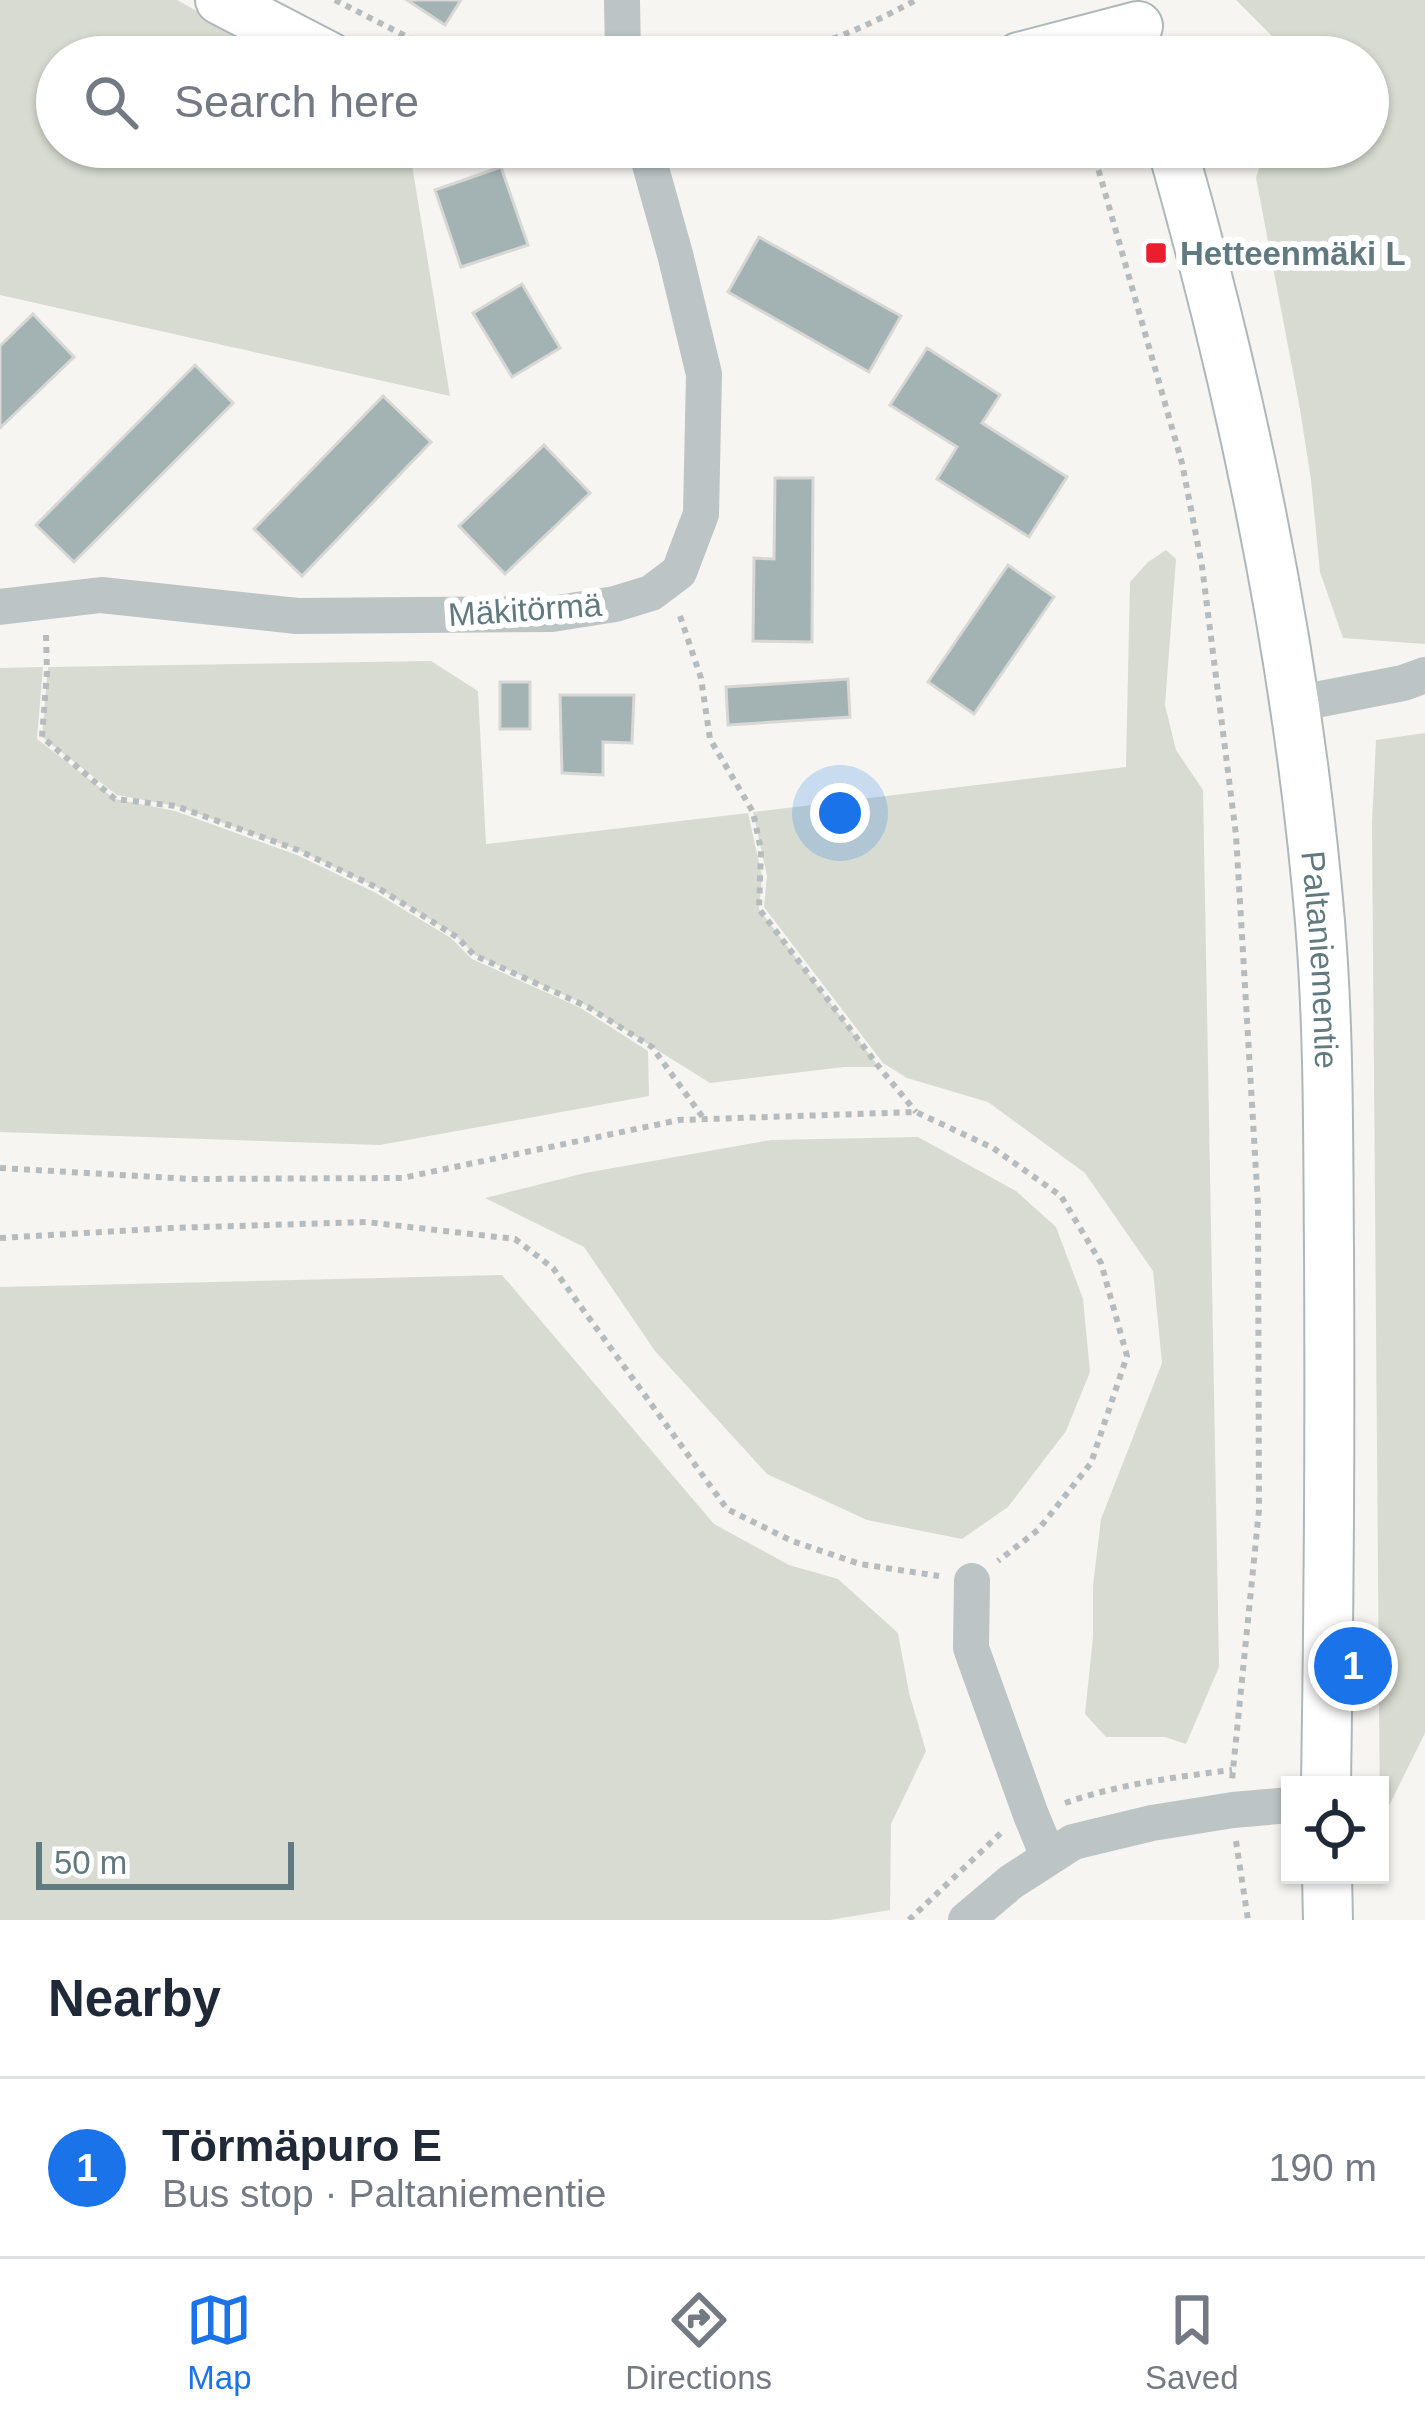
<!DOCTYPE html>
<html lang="en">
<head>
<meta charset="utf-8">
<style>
  :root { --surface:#fff; --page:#f6f6f7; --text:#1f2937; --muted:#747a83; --line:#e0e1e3; --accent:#1a73e8 }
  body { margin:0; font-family:Arial,sans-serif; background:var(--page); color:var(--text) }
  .controls { position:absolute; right:36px; bottom:36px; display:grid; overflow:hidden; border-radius:0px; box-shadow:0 3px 9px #0004 }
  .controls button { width:108px; height:108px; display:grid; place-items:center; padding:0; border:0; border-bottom:3px solid var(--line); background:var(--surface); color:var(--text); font:60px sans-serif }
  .scale { position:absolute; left:36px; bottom:30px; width:258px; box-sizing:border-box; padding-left:12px; border:6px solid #607a7f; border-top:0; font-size:33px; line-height:42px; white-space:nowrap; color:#607a7f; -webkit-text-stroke:9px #fff; paint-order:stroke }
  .you { position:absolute; left:840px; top:813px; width:42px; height:42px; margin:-30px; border:9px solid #fff; border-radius:50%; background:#1a73e8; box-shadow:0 0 0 18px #1a73e833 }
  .badge { display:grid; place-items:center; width:78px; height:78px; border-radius:50%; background:var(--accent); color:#fff; font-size:39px; font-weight:700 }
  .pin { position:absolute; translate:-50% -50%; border:6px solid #fff; box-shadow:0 3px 12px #0006 }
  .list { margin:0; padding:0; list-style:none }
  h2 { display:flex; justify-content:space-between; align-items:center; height:156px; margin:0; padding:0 48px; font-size:51px }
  h2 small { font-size:39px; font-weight:400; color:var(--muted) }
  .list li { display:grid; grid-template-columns:78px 1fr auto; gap:36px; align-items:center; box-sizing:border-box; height:180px; padding:0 48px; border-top:3px solid var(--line) }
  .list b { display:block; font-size:45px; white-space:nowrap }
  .list p { margin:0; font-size:39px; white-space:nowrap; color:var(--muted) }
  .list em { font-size:39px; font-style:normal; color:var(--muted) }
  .icon { flex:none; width:66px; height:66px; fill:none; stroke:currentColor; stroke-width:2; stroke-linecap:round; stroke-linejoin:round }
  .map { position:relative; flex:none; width:1425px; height:1920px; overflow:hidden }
  .search { position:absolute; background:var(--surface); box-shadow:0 3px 9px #0004; left:36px; right:36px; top:36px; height:132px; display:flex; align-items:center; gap:30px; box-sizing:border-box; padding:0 42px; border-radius:66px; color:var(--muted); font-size:45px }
  .sheet { height:336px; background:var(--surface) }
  nav { display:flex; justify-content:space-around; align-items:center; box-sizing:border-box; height:168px; border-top:3px solid var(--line); background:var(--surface); font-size:33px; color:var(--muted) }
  nav a { display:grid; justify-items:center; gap:6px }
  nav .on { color:var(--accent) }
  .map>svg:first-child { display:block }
</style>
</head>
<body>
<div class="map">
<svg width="1425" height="1920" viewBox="0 0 1425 1920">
  <rect width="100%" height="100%" fill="#f6f5f2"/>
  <g fill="#d8dbd1">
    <path d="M 0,0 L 177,0 L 279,57 L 57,57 L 57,147 L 409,147 L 450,396 L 0,295 Z"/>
    <path d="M 1236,0 L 1425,0 L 1425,644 L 1343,638 L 1320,572 L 1311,480 L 1300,409 L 1256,178 L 1266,147 L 1368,147 L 1368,57 L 1293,57 Z"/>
    <path d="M 1166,550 L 1176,559 L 1165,705 L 1176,750 L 1203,790 L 1219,1667 L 1186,1744 L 1165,1737 L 1106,1737 L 1085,1714 L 1093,1637 L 1093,1586 L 1101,1519 L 1162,1363 L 1153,1271 L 1085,1173 L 988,1102 L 907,1078 L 883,1063 L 764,907 L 767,876 L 753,812 L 1126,767 L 1130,582 L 1148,562 Z"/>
    <path d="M 431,661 L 478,691 L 486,844 L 748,813 L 762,876 L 759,909 L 879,1067 L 844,1067 L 710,1083 L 582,1003 L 475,955 L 454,934 L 378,888 L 298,850 L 176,806 L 117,795 L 42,737 L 48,667 Z"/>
    <path d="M 43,667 L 37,739 L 115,799 L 175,811 L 297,855 L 376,893 L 451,938 L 472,959 L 579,1007 L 648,1051 L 649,1096 L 380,1145 L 0,1132 L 0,668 Z"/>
    <path d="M 1425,733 L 1425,1733 L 1380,1824 L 1372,823 L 1376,740 Z"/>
    <path d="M 918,1137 L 1016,1191 L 1056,1227 L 1083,1299 L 1090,1372 L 1066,1431 L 1008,1507 L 962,1539 L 867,1520 L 767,1474 L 655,1351 L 584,1247 L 485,1198 L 585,1173 L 771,1140 Z"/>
    <path d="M 502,1275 L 714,1524 L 789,1565 L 838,1579 L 898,1633 L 909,1693 L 926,1751 L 891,1824 L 890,1910 L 830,1920 L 0,1920 L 0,1287 Z"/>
  </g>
  <g fill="#a3b2b3" stroke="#d7d7d5" stroke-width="3">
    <path d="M 407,0 L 461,0 L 445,25 Z"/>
    <path d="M 501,167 L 528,245 L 461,267 L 435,190 Z"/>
    <path d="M 759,237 L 901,316 L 869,372 L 728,292 Z"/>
    <path d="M 522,284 L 560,348 L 512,377 L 473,313 Z"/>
    <path d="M 33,314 L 74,357 L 0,428 L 0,346 Z"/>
    <path d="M 927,348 L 1000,395 L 982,423 L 1067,477 L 1029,537 L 937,479 L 957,447 L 890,405 Z"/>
    <path d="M 195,365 L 233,403 L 74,562 L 36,525 Z"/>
    <path d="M 383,396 L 431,442 L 302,576 L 254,529 Z"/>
    <path d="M 544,445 L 590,493 L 505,574 L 459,526 Z"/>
    <path d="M 775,478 L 813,478 L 812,642 L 753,641 L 754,558 L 774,559 Z"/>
    <path d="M 1008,565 L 1054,597 L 974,714 L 928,682 Z"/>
    <path d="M 848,679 L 850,717 L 728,725 L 726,687 Z"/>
    <rect x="500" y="682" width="30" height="47"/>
    <path d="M 560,695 L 634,695 L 632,743 L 603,742 L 603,775 L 562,773 Z"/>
  </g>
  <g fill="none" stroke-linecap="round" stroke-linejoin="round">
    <g stroke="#aeb8ba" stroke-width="52">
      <g id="secondary">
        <path d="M 220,0 L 330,57"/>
        <path d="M 1019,57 L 1138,26"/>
        <path id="s1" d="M 1172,147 C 1244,400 1298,659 1320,922 C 1329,1030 1328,1140 1329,1249 C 1330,1428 1329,1606 1326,1785"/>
        <path d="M 1327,1875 L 1328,1920"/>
      </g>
    </g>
    <g stroke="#b6bcbd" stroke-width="6" stroke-dasharray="6 6" stroke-linecap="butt">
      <path d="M 335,0 L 429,48 L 476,57"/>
      <path d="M 763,57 C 823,47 863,28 916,0"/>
      <path d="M 1092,147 L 1182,463 L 1202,566 L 1236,835 L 1258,1205 L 1259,1510 L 1232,1780"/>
      <path d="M 680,616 L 701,678 L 710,739 L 753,812 L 761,850 L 759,909 L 879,1067 L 916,1112"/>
      <path d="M 46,635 L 47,672 L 42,737 L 115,799 L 176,806 L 298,850 L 378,888 L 457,937 L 474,955 L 588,1007 L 652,1047 L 704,1119"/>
      <path d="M 0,1168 L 191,1179 L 402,1178 L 679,1120 L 916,1112 L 993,1148 L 1061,1196 L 1101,1263 L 1127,1356 L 1091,1463 L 1038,1530 L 998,1561"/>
      <path d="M 0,1238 L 171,1228 L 366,1222 L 515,1239 L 553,1268 L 727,1509 L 792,1541 L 860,1564 L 939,1576"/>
      <path d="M 1065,1803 C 1119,1784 1176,1777 1232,1770"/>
      <path d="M 1236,1841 L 1248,1920"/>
      <path d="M 909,1920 L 1004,1830"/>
    </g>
    <g stroke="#bcc4c5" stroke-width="36">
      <path d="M 622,0 L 623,57"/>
      <path d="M 0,607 L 101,595 L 297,616 L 552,614 L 615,604 L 651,593 L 679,572 L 701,514 L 704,374 L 675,254 L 645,147"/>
      <path d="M 1295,704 L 1403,683 L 1425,675"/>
      <path d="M 972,1581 L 971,1648 L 1031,1815 L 1048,1856"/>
      <path d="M 966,1920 L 1011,1882 L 1073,1842 L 1152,1823 L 1233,1810 L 1290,1805"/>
    </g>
    <use href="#secondary" stroke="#fff" stroke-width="48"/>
  </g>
  <rect fill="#ea1e2f" stroke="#fff" stroke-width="4.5" x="1144" y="241" width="24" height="24" rx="6"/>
  <g text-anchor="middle" stroke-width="12" stroke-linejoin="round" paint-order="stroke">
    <g font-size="33" font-weight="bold" fill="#607a7f" stroke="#fff" text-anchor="start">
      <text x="1180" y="265">Hetteenmäki L</text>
    </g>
    <g font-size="33" fill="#607a7f" stroke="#fff">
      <text transform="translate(525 609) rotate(-4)" y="12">Mäkitörmä</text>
      <text dy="12" stroke="none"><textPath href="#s1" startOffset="828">Paltaniementie</textPath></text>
    </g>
  </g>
</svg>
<div class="controls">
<button><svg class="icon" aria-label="locate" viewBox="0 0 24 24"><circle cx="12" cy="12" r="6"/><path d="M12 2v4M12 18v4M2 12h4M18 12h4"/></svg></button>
</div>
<div class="scale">50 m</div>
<div class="you"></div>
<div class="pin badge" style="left:1353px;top:1666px">1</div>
<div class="search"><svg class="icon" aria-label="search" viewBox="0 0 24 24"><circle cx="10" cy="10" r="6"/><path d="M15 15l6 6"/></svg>Search here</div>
</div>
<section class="sheet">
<h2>Nearby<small></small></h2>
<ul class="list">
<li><span class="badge">1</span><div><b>Törmäpuro E</b><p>Bus stop · Paltaniementie</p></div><em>190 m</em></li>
</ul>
</section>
<nav>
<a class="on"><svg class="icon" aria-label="map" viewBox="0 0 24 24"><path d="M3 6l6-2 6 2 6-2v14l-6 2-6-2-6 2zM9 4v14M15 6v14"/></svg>Map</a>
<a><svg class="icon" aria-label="directions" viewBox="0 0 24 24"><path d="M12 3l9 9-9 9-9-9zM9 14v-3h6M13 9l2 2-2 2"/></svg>Directions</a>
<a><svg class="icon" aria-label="saved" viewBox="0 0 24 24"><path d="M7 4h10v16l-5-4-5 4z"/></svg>Saved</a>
</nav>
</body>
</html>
